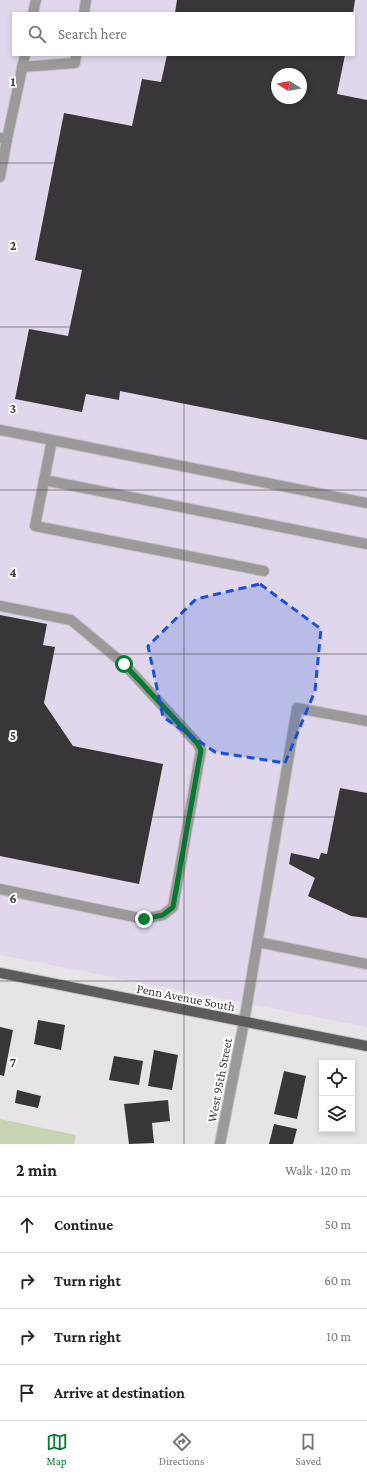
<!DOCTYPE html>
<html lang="en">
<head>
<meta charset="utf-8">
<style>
  :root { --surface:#fff; --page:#f2f2f2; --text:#222; --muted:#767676; --line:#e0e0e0; --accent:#057a31 }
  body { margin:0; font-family:"Crimson Pro",serif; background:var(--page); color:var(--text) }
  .controls { position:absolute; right:12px; bottom:12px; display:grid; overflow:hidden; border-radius:0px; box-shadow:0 2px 6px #0003 }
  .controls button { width:36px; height:36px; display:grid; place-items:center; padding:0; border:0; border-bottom:1px solid var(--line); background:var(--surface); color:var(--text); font:20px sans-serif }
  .compass { position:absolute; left:271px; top:68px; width:36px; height:36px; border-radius:50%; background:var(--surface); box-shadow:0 2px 6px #0003; rotate:281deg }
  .stop { position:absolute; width:12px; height:12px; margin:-9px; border:3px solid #057a31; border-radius:50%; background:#fff }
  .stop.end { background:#057a31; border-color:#fff; box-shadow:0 1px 4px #0008 }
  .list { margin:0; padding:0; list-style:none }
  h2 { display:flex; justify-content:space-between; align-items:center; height:52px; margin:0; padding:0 16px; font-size:17px }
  h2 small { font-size:13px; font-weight:400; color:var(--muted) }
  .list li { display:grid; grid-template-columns:26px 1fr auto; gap:12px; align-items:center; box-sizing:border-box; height:56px; padding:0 16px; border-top:1px solid var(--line) }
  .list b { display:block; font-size:15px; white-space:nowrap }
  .list em { font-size:13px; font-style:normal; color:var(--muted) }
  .icon { flex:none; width:22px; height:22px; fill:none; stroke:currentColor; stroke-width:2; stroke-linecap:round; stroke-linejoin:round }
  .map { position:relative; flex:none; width:367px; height:1144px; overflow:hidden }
  .search { position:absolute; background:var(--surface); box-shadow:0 2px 6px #0003; left:12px; right:12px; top:12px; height:44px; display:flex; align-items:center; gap:10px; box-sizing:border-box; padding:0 14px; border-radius:0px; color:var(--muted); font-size:15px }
  .sheet { height:276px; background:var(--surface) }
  nav { display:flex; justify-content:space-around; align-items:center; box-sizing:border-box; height:56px; border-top:1px solid var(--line); background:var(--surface); font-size:11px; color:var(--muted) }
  nav a { display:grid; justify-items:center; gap:2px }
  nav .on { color:var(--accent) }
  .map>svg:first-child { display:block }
</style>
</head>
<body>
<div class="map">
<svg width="367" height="1144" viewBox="0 0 367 1144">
  <rect width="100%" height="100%" fill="#e7e4e7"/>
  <path fill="#e0d7ec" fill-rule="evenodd" d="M 0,0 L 367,0 L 367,1027 L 0,955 ZM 13,13 L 354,13 L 354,55 L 13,55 ZM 277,74 L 301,74 L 301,98 L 277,98 Z"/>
  <path fill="#c6d4b4" d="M 0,1119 L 76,1135 L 74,1144 L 0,1144 Z"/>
  <g fill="#383639" fill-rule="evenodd">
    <path d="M 177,0 L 355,0 L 353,13 L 175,13 Z"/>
    <path d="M 167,55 L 345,55 L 337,94 L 367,100 L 367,440 L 120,391 L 119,400 L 86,394 L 82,412 L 15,399 L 29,329 L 68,336 L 82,270 L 35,260 L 64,113 L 132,126 L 142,79 L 161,82 ZM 277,74 L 301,74 L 301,98 L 277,98 Z"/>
    <path d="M 0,615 L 47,624 L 43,645 L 55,647 L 44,703 L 73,746 L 163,764 L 139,884 L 0,856 Z"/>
    <path d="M 340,788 L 367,793 L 367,918 L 351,916 L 308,896 L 315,878 L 289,864 L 291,853 L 319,859 L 321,853 L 327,854 Z"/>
    <path d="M 38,1020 L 65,1025 L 61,1050 L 34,1044 Z"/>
    <path d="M 0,1027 L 13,1030 L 4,1076 L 0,1075 Z"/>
    <path d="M 154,1050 L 178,1055 L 172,1090 L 148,1086 Z"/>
    <path d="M 114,1056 L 143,1061 L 139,1085 L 109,1080 Z"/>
    <path d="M 284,1071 L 306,1076 L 297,1119 L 274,1114 Z"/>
    <path d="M 17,1090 L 41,1096 L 38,1108 L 15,1103 Z"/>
    <path d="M 168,1100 L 170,1121 L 152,1123 L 154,1143 L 129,1144 L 124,1104 Z"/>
    <path d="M 274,1124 L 297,1129 L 293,1144 L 269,1144 Z"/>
  </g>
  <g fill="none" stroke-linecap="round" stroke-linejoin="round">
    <g stroke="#c5c2c5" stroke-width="12">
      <g id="minor">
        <path d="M 33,13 L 36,0"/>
        <path d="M 84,13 L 86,0"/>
        <path d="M 22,67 L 75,63 L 76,55"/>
        <path d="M 0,138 L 7,139 L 0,177"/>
        <path d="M 7,139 L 25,55"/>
        <path d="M 0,430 L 52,440 L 35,526 L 264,571"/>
        <path d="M 52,440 L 367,503"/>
        <path d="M 44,480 L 367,544"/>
        <path d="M 0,606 L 71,620 L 124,664 L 197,743 L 201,750 L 173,907 L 163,915 L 144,919 L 0,889"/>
        <path d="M 258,942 L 367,964"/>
        <path d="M 220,1144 L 244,1022 L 297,708 L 367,721"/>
      </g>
    </g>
    <g stroke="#c5c2c5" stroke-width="12">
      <path id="major" d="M 0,973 L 367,1046"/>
    </g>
    <use href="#minor" stroke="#9b9999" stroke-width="10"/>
    <use href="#major" stroke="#5f5b5b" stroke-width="10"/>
  </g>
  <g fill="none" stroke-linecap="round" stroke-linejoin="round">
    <path stroke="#057a31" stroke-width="5" d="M 124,664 L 197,743 L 201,750 L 173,907 L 163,915 L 144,919"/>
  </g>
  <path fill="#1d4ed8" fill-opacity="0.2" stroke="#1d4ed8" stroke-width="3" stroke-dasharray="8 5" stroke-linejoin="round" d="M 260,584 L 321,629 L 315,691 L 285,763 L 215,752 L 163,717 L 148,646 L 196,599 Z"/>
  <path fill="none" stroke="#3b393b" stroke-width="1" stroke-opacity="0.55" d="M 184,0 L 184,13M 184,55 L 184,1144M 0,163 L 367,163M 0,327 L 367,327M 0,490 L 367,490M 0,654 L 367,654M 0,817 L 367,817M 0,981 L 367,981"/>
  <g text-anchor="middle" stroke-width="4" stroke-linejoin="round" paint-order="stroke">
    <g font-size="13" fill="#3b393b" stroke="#fff">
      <text transform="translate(186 997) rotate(11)" y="5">Penn Avenue South</text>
      <text transform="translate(219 1080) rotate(-79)" y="5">West 95th Street</text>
    </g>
  </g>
  <g font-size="13" text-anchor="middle" font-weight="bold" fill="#3b393b" stroke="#fff" stroke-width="4" stroke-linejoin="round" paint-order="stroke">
    <text x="13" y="86">1</text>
    <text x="13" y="250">2</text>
    <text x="13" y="413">3</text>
    <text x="13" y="577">4</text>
    <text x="13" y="740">5</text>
    <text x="13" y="903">6</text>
    <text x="13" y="1067">7</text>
  </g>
</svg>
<div class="controls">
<button><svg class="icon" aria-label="locate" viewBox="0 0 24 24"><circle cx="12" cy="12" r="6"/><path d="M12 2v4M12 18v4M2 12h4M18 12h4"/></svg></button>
<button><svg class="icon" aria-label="layers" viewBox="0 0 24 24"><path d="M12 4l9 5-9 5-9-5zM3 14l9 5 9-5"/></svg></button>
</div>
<svg class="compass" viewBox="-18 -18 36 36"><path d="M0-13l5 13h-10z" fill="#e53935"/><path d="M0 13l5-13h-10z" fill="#767676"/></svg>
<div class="stop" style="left:124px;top:664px"></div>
<div class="stop end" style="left:144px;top:919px"></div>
<div class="search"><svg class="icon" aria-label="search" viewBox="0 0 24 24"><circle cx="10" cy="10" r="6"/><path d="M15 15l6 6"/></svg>Search here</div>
</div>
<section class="sheet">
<h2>2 min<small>Walk · 120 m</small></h2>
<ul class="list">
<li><svg class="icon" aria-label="ahead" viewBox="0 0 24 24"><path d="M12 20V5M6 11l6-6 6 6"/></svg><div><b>Continue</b></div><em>50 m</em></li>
<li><svg class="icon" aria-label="right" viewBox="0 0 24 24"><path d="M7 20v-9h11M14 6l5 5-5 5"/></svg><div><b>Turn right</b></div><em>60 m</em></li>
<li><svg class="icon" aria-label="right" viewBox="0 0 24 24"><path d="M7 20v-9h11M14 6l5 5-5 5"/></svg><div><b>Turn right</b></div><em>10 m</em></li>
<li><svg class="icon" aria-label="arrive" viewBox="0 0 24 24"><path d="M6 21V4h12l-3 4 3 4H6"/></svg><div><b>Arrive at destination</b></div></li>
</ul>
</section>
<nav>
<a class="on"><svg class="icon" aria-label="map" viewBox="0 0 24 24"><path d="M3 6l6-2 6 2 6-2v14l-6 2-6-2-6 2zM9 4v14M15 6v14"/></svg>Map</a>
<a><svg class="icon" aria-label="directions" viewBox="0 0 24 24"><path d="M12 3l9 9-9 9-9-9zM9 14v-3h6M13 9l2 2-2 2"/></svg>Directions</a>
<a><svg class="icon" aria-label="saved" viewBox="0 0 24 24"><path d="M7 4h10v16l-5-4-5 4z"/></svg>Saved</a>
</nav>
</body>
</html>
